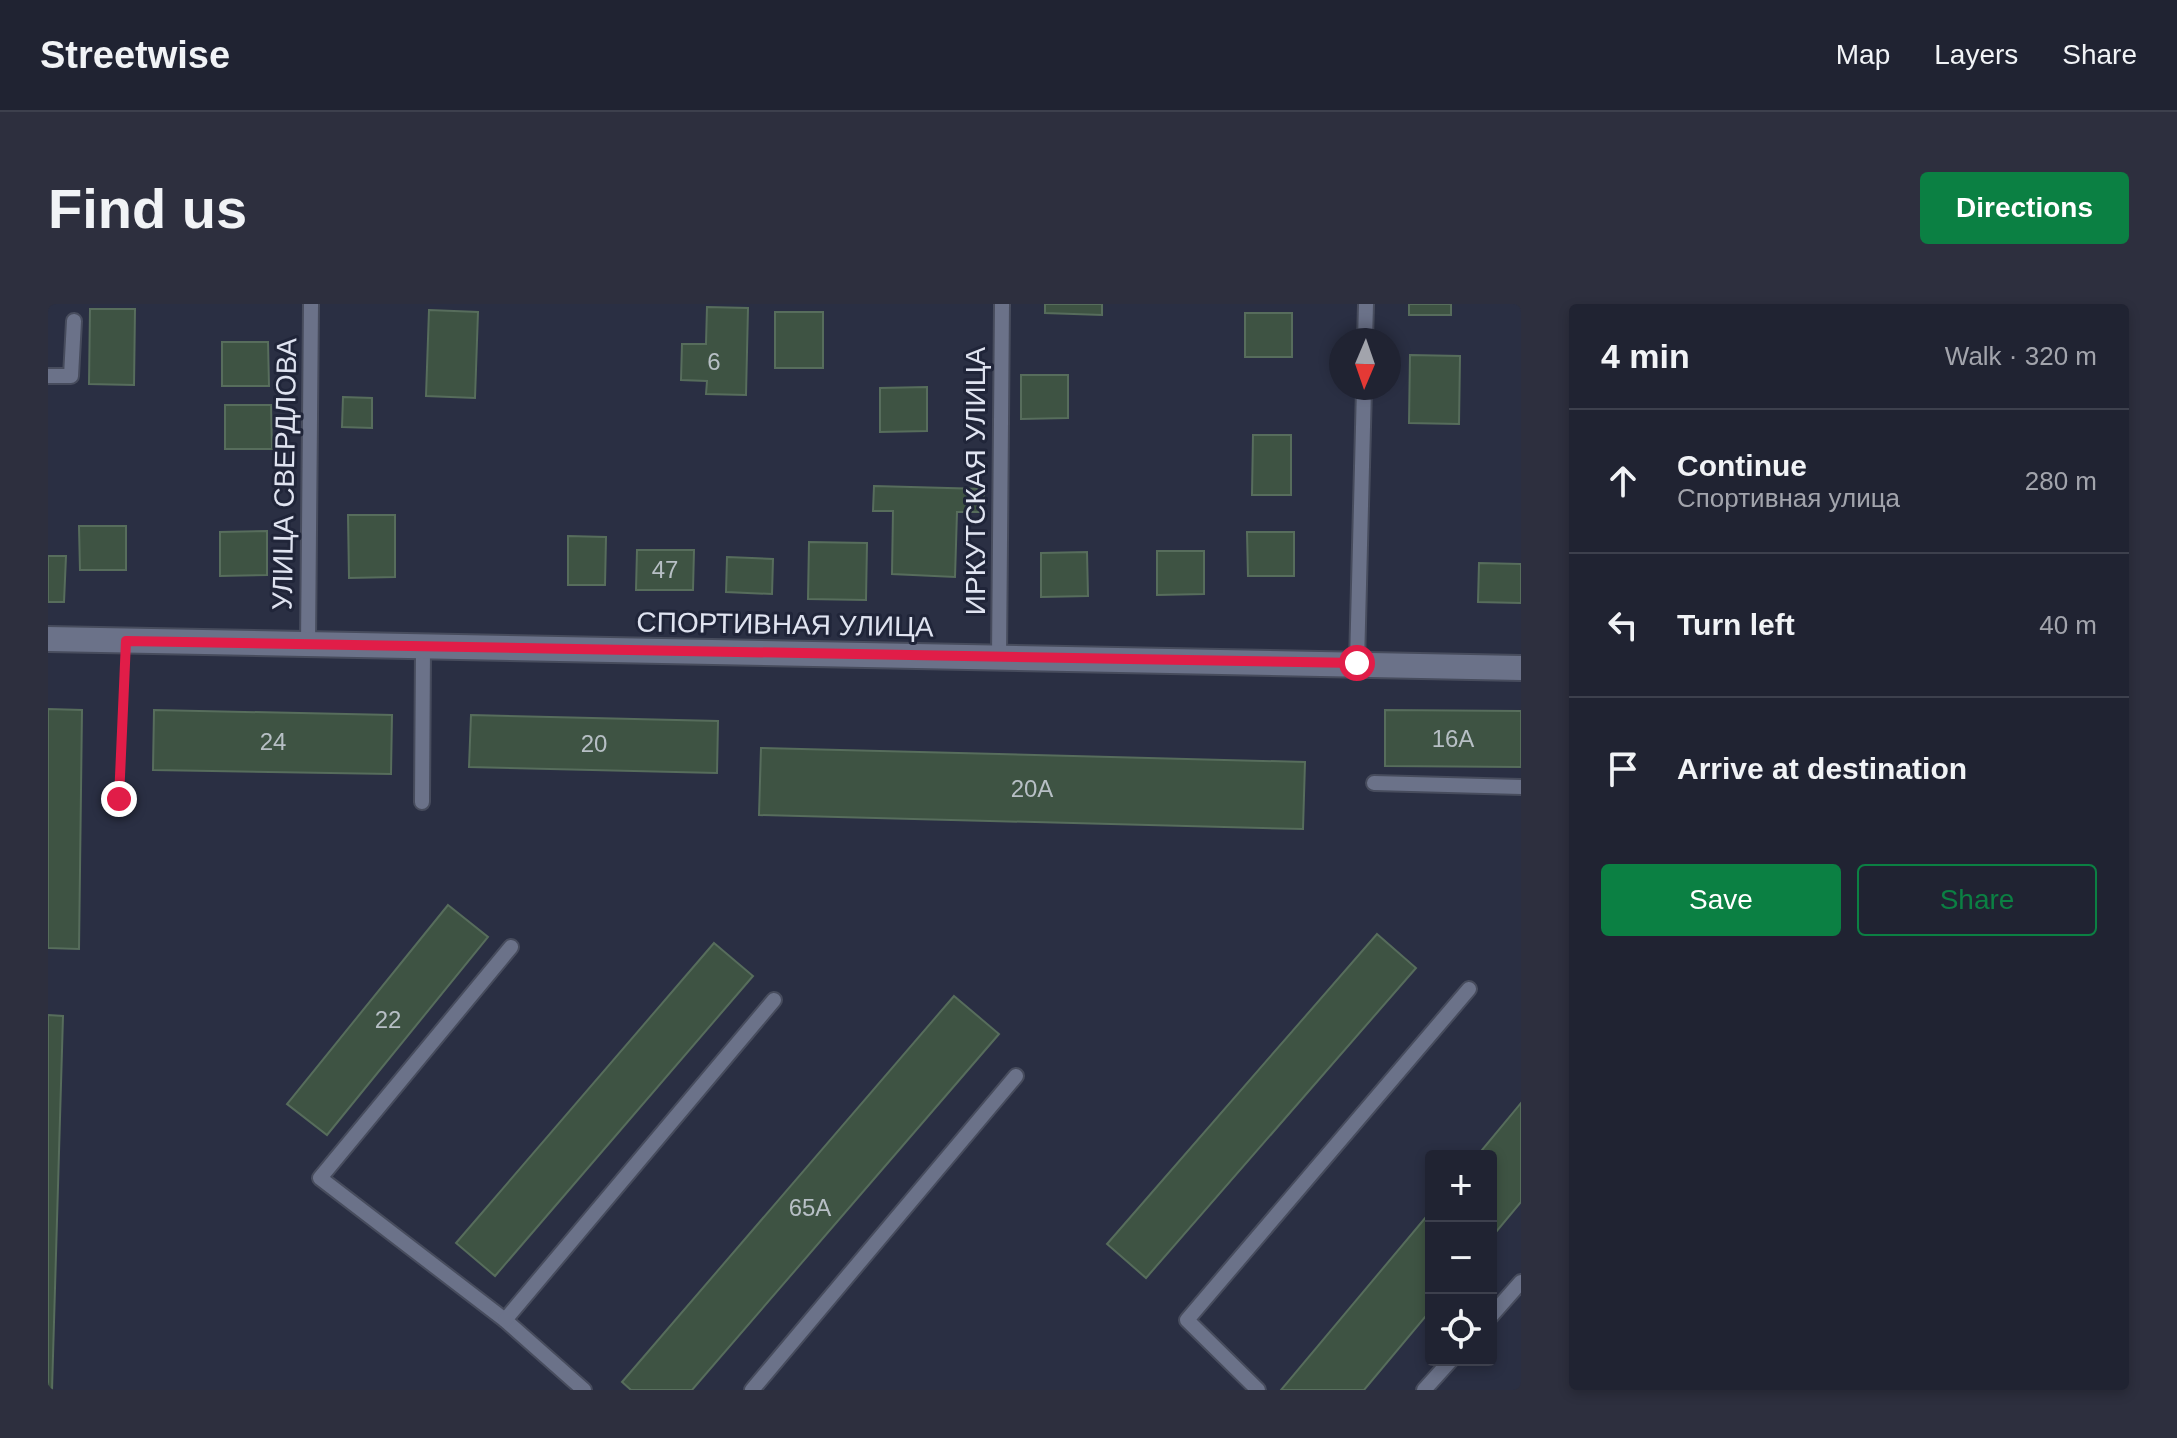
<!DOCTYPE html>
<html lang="en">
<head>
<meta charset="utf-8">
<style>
  :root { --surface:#202332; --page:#2d2f3e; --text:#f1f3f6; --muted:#a2a4ac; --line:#3d404d; --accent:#0b8043 }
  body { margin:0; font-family:Arial,sans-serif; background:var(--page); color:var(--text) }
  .controls { position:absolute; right:24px; bottom:24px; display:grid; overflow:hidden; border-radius:8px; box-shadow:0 4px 12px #0003 }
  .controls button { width:72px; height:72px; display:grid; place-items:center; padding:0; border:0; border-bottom:2px solid var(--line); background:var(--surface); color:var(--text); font:40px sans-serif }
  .compass { position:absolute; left:1281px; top:24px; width:72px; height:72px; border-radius:50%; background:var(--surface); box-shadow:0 4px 12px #0003; rotate:182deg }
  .stop { position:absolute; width:24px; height:24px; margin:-18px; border:6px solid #e11d48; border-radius:50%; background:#fff }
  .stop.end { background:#e11d48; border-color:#fff; box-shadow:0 2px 8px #0008 }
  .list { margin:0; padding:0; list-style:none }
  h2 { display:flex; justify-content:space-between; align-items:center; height:104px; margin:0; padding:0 32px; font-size:34px }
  h2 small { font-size:26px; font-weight:400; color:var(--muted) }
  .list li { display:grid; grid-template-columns:52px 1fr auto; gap:24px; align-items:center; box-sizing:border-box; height:144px; padding:0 32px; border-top:2px solid var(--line) }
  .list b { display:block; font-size:30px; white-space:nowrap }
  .list p { margin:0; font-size:26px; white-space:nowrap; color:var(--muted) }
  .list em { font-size:26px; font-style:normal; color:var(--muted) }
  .actions { display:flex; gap:16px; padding:24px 32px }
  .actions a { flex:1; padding:18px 0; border:2px solid var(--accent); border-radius:8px; text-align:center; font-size:28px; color:var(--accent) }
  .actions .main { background:var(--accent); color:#fff }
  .icon { flex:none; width:44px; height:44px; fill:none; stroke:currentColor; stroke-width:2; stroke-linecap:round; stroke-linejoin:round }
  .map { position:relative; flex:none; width:1473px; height:1086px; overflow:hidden; border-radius:8px }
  header { display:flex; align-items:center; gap:48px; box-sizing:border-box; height:112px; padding:0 40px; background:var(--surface); border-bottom:2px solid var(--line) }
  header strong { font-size:38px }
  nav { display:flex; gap:44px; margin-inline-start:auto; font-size:28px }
  .intro { display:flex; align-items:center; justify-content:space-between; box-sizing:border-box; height:192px; padding:0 48px }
  h1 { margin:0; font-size:56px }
  .button { padding:20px 36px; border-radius:8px; background:var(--accent); color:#fff; font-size:28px; font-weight:700 }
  main { display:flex; gap:48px; padding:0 48px }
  aside { flex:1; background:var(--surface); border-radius:8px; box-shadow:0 4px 12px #0003 }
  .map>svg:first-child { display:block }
</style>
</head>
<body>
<header>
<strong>Streetwise</strong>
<nav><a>Map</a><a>Layers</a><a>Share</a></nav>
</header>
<div class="intro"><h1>Find us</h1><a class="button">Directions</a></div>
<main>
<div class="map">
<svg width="1473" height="1086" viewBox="0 0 1473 1086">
  <rect width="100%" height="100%" fill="#2a2f43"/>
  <g fill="#3e5343" stroke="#576d5c" stroke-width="2">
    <path d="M 997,0 L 1054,0 L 1054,11 L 997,9 Z"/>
    <rect x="1361" y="0" width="42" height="11"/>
    <path d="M 659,3 L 700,4 L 698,91 L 658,90 L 659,77 L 633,76 L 634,40 L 658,40 Z"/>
    <path d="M 42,5 L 87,5 L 86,81 L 41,80 Z"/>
    <path d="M 381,6 L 430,8 L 427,94 L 378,92 Z"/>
    <rect x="727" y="8" width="48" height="56"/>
    <rect x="1197" y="9" width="47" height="44"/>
    <path d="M 174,38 L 220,38 L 221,82 L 174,82 Z"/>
    <path d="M 1362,51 L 1412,52 L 1411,120 L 1361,119 Z"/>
    <path d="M 973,71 L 1020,71 L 1020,114 L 973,115 Z"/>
    <path d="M 879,83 L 879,127 L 832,128 L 832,84 Z"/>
    <path d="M 295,93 L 324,94 L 324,124 L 294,123 Z"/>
    <path d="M 177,101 L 223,101 L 224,145 L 177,145 Z"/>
    <path d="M 1205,131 L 1243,131 L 1243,191 L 1204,191 Z"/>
    <path d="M 826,182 L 936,185 L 935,208 L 909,208 L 907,273 L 844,270 L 845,207 L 825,207 Z"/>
    <path d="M 300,211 L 347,211 L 347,273 L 301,274 Z"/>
    <path d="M 31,222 L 78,222 L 78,266 L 32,266 Z"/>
    <path d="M 219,227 L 219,271 L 172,272 L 172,228 Z"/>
    <path d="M 1199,228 L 1246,228 L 1246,272 L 1200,272 Z"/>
    <path d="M 520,232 L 558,233 L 557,281 L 520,281 Z"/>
    <path d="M 761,238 L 819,239 L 818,296 L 760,295 Z"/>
    <path d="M 589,246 L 646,246 L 645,286 L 588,286 Z"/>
    <path d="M 1109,247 L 1156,247 L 1156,290 L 1109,291 Z"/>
    <path d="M 1039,248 L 1040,292 L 993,293 L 993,249 Z"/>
    <path d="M 0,252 L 18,252 L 16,298 L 0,298 Z"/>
    <path d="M 679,253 L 725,255 L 724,290 L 678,288 Z"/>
    <path d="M 1431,259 L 1473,260 L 1473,299 L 1430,298 Z"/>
    <path d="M 0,405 L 34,406 L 31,645 L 0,644 Z"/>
    <path d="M 106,406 L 344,411 L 343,470 L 105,466 Z"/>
    <path d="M 1337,406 L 1473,407 L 1473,463 L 1337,462 Z"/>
    <path d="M 423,411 L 670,417 L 669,469 L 421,463 Z"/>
    <path d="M 713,444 L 1257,458 L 1255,525 L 711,511 Z"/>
    <path d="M 400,601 L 440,633 L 279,831 L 239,800 Z"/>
    <path d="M 1329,630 L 1368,664 L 1098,974 L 1059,940 Z"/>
    <path d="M 666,639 L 705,672 L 447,972 L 408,939 Z"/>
    <path d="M 906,692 L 951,730 L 644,1086 L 583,1086 L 574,1078 Z"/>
    <path d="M 0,711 L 15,712 L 4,1086 L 0,1086 Z"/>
    <path d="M 1473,799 L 1473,898 L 1443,934 L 1443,852 L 1429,852 Z"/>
    <path d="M 1383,907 L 1383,1006 L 1316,1086 L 1233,1086 Z"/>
  </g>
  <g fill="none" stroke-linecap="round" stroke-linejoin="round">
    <g stroke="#474c5d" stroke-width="18">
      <g id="service">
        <path d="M 1317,36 L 1318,0"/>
        <path d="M 0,72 L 23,72 L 26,17"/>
        <path d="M 260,341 L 263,0"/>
        <path d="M 951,355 L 954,0"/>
        <path d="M 1309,359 L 1316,84"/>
        <path d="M 1326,479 L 1473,483"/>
        <path d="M 374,498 L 375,344"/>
        <path d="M 463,643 L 272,874 L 457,1016 L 536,1086"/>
        <path d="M 1443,1012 L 1473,978"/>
        <path d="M 457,1016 L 726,696"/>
        <path d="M 704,1086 L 968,772"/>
        <path d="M 1210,1086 L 1139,1016 L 1421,685"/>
        <path d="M 1376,1086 L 1403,1056"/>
      </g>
    </g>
    <g stroke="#474c5d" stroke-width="28">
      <path id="minor" d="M 0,335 L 1473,364"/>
    </g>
    <path stroke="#808595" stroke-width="5" stroke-dasharray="4 6" stroke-linecap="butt" d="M 71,495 L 77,360"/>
    <use href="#service" stroke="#6b7289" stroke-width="14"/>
    <use href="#minor" stroke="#6b7289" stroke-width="24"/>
  </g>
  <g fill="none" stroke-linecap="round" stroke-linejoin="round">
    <path stroke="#e11d48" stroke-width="10" d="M 71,495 L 78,337 L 1309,359"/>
  </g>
  <g text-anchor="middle" stroke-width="6" stroke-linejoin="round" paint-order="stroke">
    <g font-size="24" fill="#b7bfc5">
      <text x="666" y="66">6</text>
      <text x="617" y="274">47</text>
      <text x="1405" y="443">16А</text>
      <text x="225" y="446">24</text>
      <text x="546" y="448">20</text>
      <text x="984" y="493">20А</text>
      <text x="340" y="724">22</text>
      <text x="762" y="912">65А</text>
    </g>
    <g font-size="28" fill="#dfe3f0" stroke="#202539">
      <text transform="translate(236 170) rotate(-89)" y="10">УЛИЦА СВЕРДЛОВА</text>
      <text transform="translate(927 177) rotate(-90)" y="10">ИРКУТСКАЯ УЛИЦА</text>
      <text transform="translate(737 320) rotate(1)" y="10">СПОРТИВНАЯ УЛИЦА</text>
    </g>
  </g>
</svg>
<div class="controls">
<button>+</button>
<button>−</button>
<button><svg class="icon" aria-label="locate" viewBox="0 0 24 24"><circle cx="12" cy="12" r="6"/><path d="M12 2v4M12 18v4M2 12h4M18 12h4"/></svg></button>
</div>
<svg class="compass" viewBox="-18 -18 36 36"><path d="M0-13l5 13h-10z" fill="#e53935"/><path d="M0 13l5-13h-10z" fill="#a2a4ac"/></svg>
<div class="stop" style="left:1309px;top:359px"></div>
<div class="stop end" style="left:71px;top:495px"></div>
</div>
<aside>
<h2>4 min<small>Walk · 320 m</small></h2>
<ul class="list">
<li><svg class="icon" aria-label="ahead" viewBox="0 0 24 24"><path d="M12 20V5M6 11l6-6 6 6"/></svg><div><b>Continue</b><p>Спортивная улица</p></div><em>280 m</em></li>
<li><svg class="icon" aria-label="left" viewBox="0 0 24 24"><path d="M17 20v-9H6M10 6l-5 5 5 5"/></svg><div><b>Turn left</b></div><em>40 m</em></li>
<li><svg class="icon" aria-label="arrive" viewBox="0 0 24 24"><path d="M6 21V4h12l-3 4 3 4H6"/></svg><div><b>Arrive at destination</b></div></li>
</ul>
<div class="actions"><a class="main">Save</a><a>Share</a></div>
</aside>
</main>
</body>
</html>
